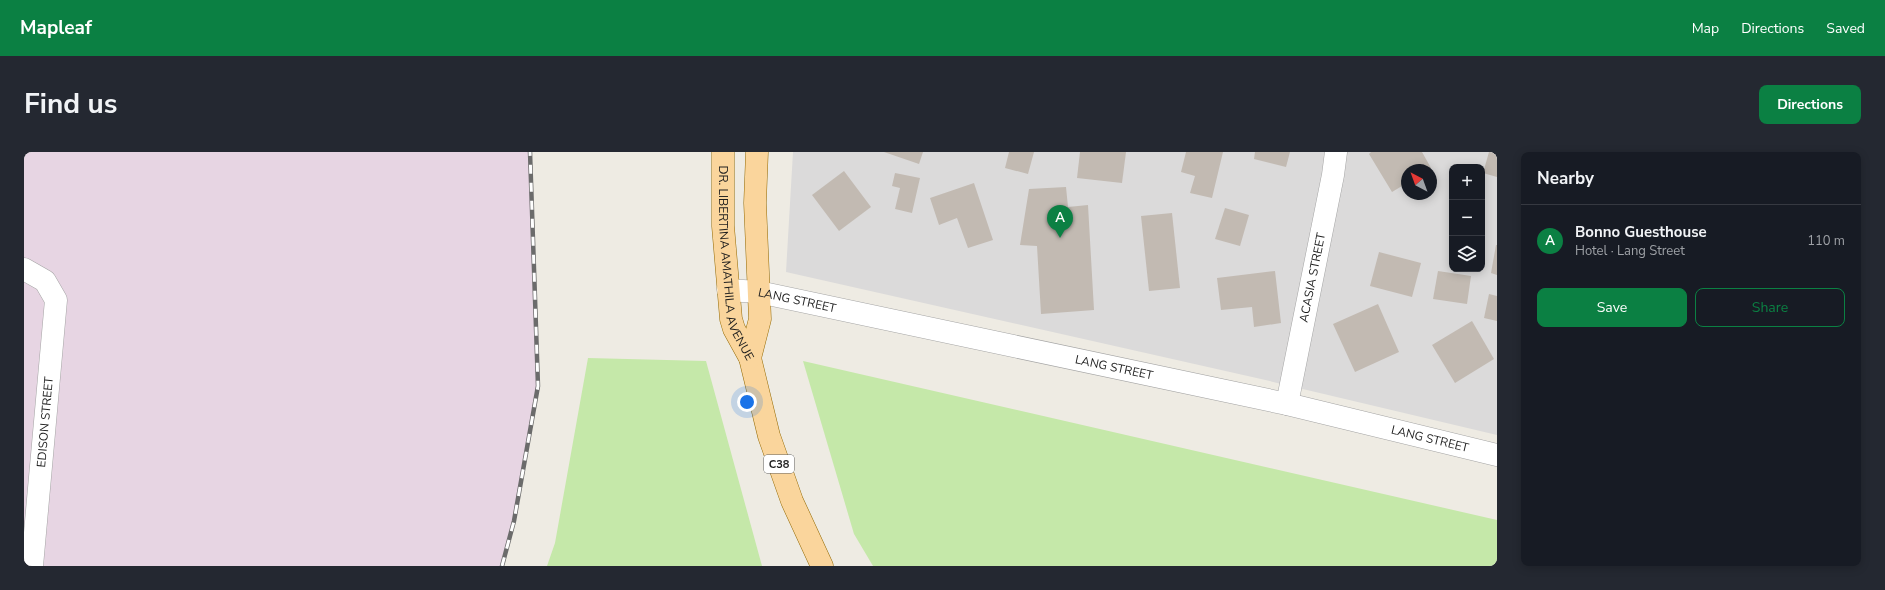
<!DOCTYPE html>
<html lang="en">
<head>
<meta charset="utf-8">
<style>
  :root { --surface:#171b24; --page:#242831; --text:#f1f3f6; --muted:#9ea1a6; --line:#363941; --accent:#0b8043 }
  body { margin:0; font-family:"Nunito Sans",sans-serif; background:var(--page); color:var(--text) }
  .controls { position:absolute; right:12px; top:12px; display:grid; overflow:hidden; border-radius:8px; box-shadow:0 2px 10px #0003 }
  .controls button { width:36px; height:36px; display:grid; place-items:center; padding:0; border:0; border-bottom:1px solid var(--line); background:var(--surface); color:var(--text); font:20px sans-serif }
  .compass { position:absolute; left:1377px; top:12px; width:36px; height:36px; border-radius:50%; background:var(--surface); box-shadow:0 2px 10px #0003; rotate:319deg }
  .you { position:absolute; left:723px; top:250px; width:14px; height:14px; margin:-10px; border:3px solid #fff; border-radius:50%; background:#1a73e8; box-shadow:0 0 0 6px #1a73e833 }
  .badge { display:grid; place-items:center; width:26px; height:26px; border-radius:50%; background:var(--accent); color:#fff; font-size:13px; font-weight:700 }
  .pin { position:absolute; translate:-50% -33px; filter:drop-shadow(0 1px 2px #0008) }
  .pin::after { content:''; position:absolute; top:21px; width:14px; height:12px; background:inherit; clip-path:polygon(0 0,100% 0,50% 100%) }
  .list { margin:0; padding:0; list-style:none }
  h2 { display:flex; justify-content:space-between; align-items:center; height:52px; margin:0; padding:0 16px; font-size:17px }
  h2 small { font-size:13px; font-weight:400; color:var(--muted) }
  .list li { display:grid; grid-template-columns:26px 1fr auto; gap:12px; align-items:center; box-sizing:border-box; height:72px; padding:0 16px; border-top:1px solid var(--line) }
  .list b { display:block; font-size:15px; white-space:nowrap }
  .list p { margin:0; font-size:13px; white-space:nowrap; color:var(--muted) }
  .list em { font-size:13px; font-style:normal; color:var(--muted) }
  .actions { display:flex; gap:8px; padding:12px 16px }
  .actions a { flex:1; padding:9px 0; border:1px solid var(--accent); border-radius:8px; text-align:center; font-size:14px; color:var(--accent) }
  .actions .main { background:var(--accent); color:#fff }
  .icon { flex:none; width:22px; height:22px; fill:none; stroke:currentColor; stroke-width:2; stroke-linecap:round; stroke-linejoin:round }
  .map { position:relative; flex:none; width:1473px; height:414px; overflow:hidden; border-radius:8px }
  header { display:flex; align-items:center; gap:24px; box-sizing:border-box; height:56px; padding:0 20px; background:var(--accent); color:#fff }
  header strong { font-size:19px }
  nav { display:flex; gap:22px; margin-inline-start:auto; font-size:14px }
  .intro { display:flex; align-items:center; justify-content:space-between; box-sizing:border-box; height:96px; padding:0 24px }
  h1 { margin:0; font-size:28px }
  .button { padding:10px 18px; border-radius:8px; background:var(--accent); color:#fff; font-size:14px; font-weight:700 }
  main { display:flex; gap:24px; padding:0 24px }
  aside { flex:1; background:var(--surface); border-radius:8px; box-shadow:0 2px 10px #0003 }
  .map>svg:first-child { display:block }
</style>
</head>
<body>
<header>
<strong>Mapleaf</strong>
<nav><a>Map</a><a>Directions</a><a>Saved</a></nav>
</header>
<div class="intro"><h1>Find us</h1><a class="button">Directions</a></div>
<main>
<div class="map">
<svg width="1473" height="414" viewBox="0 0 1473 414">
  <rect width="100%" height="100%" fill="#eeebe3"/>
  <path fill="#dbdada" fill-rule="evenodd" d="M 769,0 L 1473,0 L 1473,283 L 1237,227 L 762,120 ZM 1428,15 L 1458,15 L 1458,117 L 1428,117 ZM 1383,18 L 1407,18 L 1407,42 L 1383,42 Z"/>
  <path fill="#e7d5e3" d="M 0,0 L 506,0 L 514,234 L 490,369 L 478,414 L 0,414 Z"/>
  <g fill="#c5e8a9">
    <path d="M 564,206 L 682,209 L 738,414 L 523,414 L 531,391 Z"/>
    <path d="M 779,209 L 1473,368 L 1473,414 L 849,414 L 830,382 Z"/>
  </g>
  <g fill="#c2bab2">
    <path d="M 860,0 L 899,0 L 895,12 Z"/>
    <path d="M 985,0 L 1010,0 L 1004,22 L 981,16 Z"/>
    <path d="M 1056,0 L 1102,0 L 1098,31 L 1053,26 Z"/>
    <path d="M 1162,0 L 1199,0 L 1188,46 L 1166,41 L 1171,24 L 1157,20 Z"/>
    <path d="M 1231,0 L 1266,0 L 1262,15 L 1230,7 Z"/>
    <path d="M 1347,0 L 1398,0 L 1407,16 L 1404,18 L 1383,18 L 1383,31 L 1368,40 L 1345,2 Z"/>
    <path d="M 1465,0 L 1473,0 L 1473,25 L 1459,21 Z"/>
    <path d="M 820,19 L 847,55 L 815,79 L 788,43 Z"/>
    <path d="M 871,21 L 896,26 L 888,61 L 871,57 L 876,36 L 868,34 Z"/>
    <path d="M 950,31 L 969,88 L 944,96 L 933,66 L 915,73 L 906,46 Z"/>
    <path d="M 1042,35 L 1044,55 L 1064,53 L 1070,158 L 1017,162 L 1013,94 L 996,93 L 1005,37 Z"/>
    <path d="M 1201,56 L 1225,63 L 1216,94 L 1191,87 Z"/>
    <path d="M 1148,61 L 1156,136 L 1125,139 L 1117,64 Z"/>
    <path d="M 1472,93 L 1473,93 L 1473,123 L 1467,121 Z"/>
    <path d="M 1355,100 L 1397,111 L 1388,145 L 1346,134 Z"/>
    <path d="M 1251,119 L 1257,171 L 1230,175 L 1228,155 L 1197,158 L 1193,126 Z"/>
    <path d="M 1414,119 L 1447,124 L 1443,152 L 1409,147 Z"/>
    <path d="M 1465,142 L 1473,144 L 1473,169 L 1460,166 Z"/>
    <path d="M 1354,152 L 1375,200 L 1331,220 L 1309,172 Z"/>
    <path d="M 1448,169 L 1470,207 L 1431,231 L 1408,193 Z"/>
  </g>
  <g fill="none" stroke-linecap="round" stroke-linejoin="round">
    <g stroke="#a4a4a4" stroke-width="23">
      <g id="minor">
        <path d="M 0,117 L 21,129 L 32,148 L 8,414"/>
        <path id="s1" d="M 704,138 L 734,140 L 1263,252 L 1473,303"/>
        <path id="s2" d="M 1263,252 L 1309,23 L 1312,0"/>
      </g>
    </g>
    <g stroke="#936903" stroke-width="23">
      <g id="major">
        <path id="s3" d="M 699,0 L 699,74 L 707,167 L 710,177 L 726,206 L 745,284 L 768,349 L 798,414"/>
        <path d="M 726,206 L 736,167 L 731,51 L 733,0"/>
      </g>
    </g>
    <use href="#minor" stroke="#fff" stroke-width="22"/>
    <use href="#major" stroke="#fad59c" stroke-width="22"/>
    <g stroke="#6b6b6b" stroke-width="4.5">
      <path id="rail" d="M 478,414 L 490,369 L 514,234 L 506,0"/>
    </g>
    <use href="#rail" stroke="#fff" stroke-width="3" stroke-dasharray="9" stroke-linecap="butt"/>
  </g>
  <g text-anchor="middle" stroke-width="3" stroke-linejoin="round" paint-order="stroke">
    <rect fill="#fff" stroke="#616161" stroke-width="1" x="740" y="303" width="30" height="18" rx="3"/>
    <g font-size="11" font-weight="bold" fill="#1d1d1d">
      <text x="755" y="316">C38</text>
    </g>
    <g font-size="12" fill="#1d1d1d" stroke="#fff">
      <text dy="4" stroke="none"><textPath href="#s3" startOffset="113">DR. LIBERTINA AMATHILA AVENUE</textPath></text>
      <text dy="4" stroke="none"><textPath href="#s2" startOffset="129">ACASIA STREET</textPath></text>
      <text dy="4" stroke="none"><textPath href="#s1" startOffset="70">LANG STREET</textPath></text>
      <text dy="4" stroke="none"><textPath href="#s1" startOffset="394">LANG STREET</textPath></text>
      <text transform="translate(21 270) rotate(-85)" y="4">EDISON STREET</text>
      <text dy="4" stroke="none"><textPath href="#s1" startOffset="718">LANG STREET</textPath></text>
    </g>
  </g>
</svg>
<div class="controls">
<button>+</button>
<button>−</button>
<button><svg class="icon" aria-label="layers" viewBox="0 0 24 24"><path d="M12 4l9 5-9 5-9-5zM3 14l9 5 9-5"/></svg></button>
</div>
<svg class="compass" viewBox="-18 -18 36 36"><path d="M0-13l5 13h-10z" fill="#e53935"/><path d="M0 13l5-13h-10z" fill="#9ea1a6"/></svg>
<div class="you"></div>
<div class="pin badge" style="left:1036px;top:86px">A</div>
</div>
<aside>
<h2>Nearby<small></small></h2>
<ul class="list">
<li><span class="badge">A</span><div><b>Bonno Guesthouse</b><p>Hotel · Lang Street</p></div><em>110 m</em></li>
</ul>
<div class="actions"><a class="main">Save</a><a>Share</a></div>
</aside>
</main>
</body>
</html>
